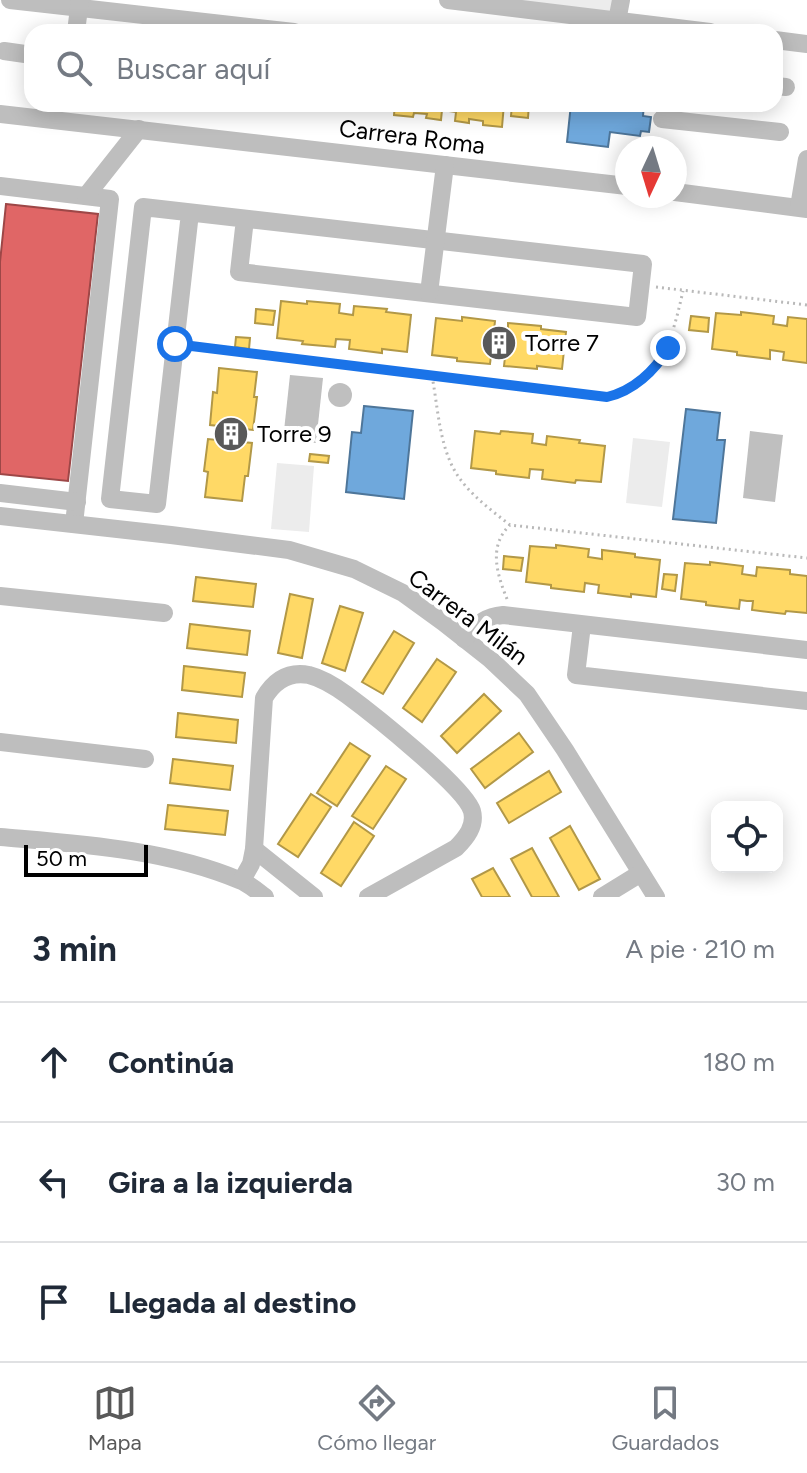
<!DOCTYPE html>
<html lang="es">
<head>
<meta charset="utf-8">
<style>
  :root { --surface:#fff; --page:#f2f2f3; --text:#1f2937; --muted:#747a83; --line:#e0e1e3; --accent:#595959 }
  body { margin:0; font-family:Figtree,sans-serif; background:var(--page); color:var(--text) }
  .controls { position:absolute; right:24px; bottom:24px; display:grid; overflow:hidden; border-radius:16px; box-shadow:0 4px 20px #0003 }
  .controls button { width:72px; height:72px; display:grid; place-items:center; padding:0; border:0; border-bottom:2px solid var(--line); background:var(--surface); color:var(--text); font:40px sans-serif }
  .compass { position:absolute; left:615px; top:136px; width:72px; height:72px; border-radius:50%; background:var(--surface); box-shadow:0 4px 20px #0003; rotate:184deg }
  .scale { position:absolute; left:24px; bottom:20px; width:124px; box-sizing:border-box; padding-left:8px; border:4px solid #000; border-top:0; font-size:22px; line-height:28px; white-space:nowrap; color:#000; -webkit-text-stroke:6px #fff; paint-order:stroke }
  .stop { position:absolute; width:24px; height:24px; margin:-18px; border:6px solid #1a73e8; border-radius:50%; background:#fff }
  .stop.end { background:#1a73e8; border-color:#fff; box-shadow:0 2px 8px #0008 }
  .list { margin:0; padding:0; list-style:none }
  h2 { display:flex; justify-content:space-between; align-items:center; height:104px; margin:0; padding:0 32px; font-size:34px }
  h2 small { font-size:26px; font-weight:400; color:var(--muted) }
  .list li { display:grid; grid-template-columns:52px 1fr auto; gap:24px; align-items:center; box-sizing:border-box; height:120px; padding:0 32px; border-top:2px solid var(--line) }
  .list b { display:block; font-size:30px; white-space:nowrap }
  .list em { font-size:26px; font-style:normal; color:var(--muted) }
  .icon { flex:none; width:44px; height:44px; fill:none; stroke:currentColor; stroke-width:2; stroke-linecap:round; stroke-linejoin:round }
  .map { position:relative; flex:none; width:807px; height:897px; overflow:hidden }
  .search { position:absolute; background:var(--surface); box-shadow:0 4px 20px #0003; left:24px; right:24px; top:24px; height:88px; display:flex; align-items:center; gap:20px; box-sizing:border-box; padding:0 28px; border-radius:24px; color:var(--muted); font-size:30px }
  .sheet { height:464px; background:var(--surface) }
  nav { display:flex; justify-content:space-around; align-items:center; box-sizing:border-box; height:112px; border-top:2px solid var(--line); background:var(--surface); font-size:22px; color:var(--muted) }
  nav a { display:grid; justify-items:center; gap:4px }
  nav .on { color:var(--accent) }
  .map>svg:first-child { display:block }
</style>
</head>
<body>
<div class="map">
<svg width="807" height="897" viewBox="0 0 807 897">
  <rect width="100%" height="100%" fill="#fff"/>
  <g fill="#ececec">
    <path d="M 474,0 L 617,0 L 614,18 Z"/>
    <path d="M 633,438 L 670,442 L 662,507 L 626,503 Z"/>
    <path d="M 277,463 L 314,466 L 309,532 L 271,529 Z"/>
  </g>
  <g fill="#bfbfbf">
    <path d="M 290,375 L 323,378 L 316,443 L 283,440 Z"/>
    <circle cx="340" cy="395" r="12"/>
    <path d="M 750,431 L 783,435 L 775,502 L 743,498 Z"/>
  </g>
  <g fill="#ffd966" stroke="#b29847" stroke-width="2">
    <path d="M 395,104 L 504,104 L 502,127 L 483,125 L 483,121 L 469,119 L 469,123 L 455,121 L 456,112 L 442,110 L 441,120 L 426,118 L 427,114 L 414,113 L 413,117 L 394,115 Z"/>
    <path d="M 512,104 L 529,104 L 528,118 L 511,116 Z"/>
    <path d="M 281,301 L 307,304 L 307,301 L 340,304 L 339,313 L 353,315 L 354,306 L 387,309 L 386,312 L 411,315 L 407,352 L 382,349 L 382,353 L 349,349 L 350,340 L 336,339 L 335,347 L 302,344 L 303,341 L 277,338 Z"/>
    <path d="M 256,309 L 275,311 L 273,325 L 255,323 Z"/>
    <path d="M 741,312 L 774,316 L 773,324 L 787,326 L 788,317 L 807,319 L 807,363 L 783,360 L 784,352 L 770,350 L 770,359 L 737,355 L 737,352 L 712,349 L 716,313 L 741,315 Z"/>
    <path d="M 691,316 L 709,318 L 708,332 L 689,330 Z"/>
    <path d="M 462,317 L 495,321 L 494,330 L 508,331 L 508,323 L 541,326 L 541,329 L 566,332 L 562,369 L 537,366 L 537,369 L 504,366 L 505,357 L 491,356 L 490,364 L 457,361 L 457,358 L 432,355 L 436,318 L 462,321 Z"/>
    <path d="M 236,337 L 250,338 L 249,349 L 235,347 Z"/>
    <path d="M 219,368 L 257,372 L 254,397 L 257,397 L 253,430 L 244,429 L 243,442 L 252,443 L 248,476 L 245,476 L 242,501 L 205,497 L 208,472 L 204,471 L 208,439 L 217,440 L 219,426 L 210,425 L 213,392 L 217,393 Z"/>
    <path d="M 475,431 L 500,434 L 501,431 L 533,434 L 532,443 L 546,445 L 547,436 L 580,440 L 579,443 L 605,446 L 601,482 L 576,480 L 575,483 L 542,479 L 543,470 L 530,469 L 529,478 L 496,474 L 496,471 L 471,468 Z"/>
    <path d="M 310,454 L 329,456 L 328,463 L 309,461 Z"/>
    <path d="M 556,545 L 589,549 L 588,557 L 602,559 L 602,550 L 635,554 L 635,557 L 660,560 L 656,597 L 631,594 L 631,597 L 598,593 L 599,585 L 585,583 L 584,592 L 551,588 L 551,585 L 526,582 L 530,546 L 556,548 Z"/>
    <path d="M 504,556 L 523,558 L 521,571 L 503,569 Z"/>
    <path d="M 710,562 L 743,566 L 742,574 L 756,576 L 757,567 L 790,570 L 790,574 L 807,576 L 807,613 L 786,611 L 785,614 L 752,610 L 753,601 L 747,601 L 740,600 L 739,609 L 706,605 L 706,602 L 681,599 L 685,563 L 710,565 Z"/>
    <path d="M 664,574 L 677,575 L 675,591 L 662,589 Z"/>
    <path d="M 196,577 L 256,584 L 253,607 L 193,601 Z"/>
    <path d="M 290,594 L 313,599 L 302,658 L 278,653 Z"/>
    <path d="M 340,606 L 363,613 L 345,671 L 322,663 Z"/>
    <path d="M 190,624 L 250,631 L 247,655 L 187,648 Z"/>
    <path d="M 394,631 L 414,643 L 383,694 L 362,682 Z"/>
    <path d="M 437,659 L 456,672 L 422,722 L 403,708 Z"/>
    <path d="M 184,666 L 245,673 L 242,697 L 182,690 Z"/>
    <path d="M 484,694 L 501,711 L 457,753 L 441,736 Z"/>
    <path d="M 178,713 L 238,720 L 236,743 L 176,737 Z"/>
    <path d="M 519,733 L 533,752 L 485,788 L 471,769 Z"/>
    <path d="M 350,743 L 370,756 L 337,806 L 317,793 Z"/>
    <path d="M 173,759 L 233,766 L 230,790 L 170,783 Z"/>
    <path d="M 386,766 L 406,779 L 373,829 L 352,816 Z"/>
    <path d="M 549,771 L 561,792 L 509,823 L 497,803 Z"/>
    <path d="M 311,794 L 331,807 L 298,857 L 278,844 Z"/>
    <path d="M 168,805 L 228,811 L 225,835 L 165,829 Z"/>
    <path d="M 354,822 L 374,836 L 341,886 L 321,873 Z"/>
    <path d="M 570,826 L 600,879 L 579,890 L 550,838 Z"/>
    <path d="M 532,848 L 559,897 L 532,897 L 511,859 Z"/>
    <path d="M 493,868 L 510,897 L 482,897 L 472,879 Z"/>
  </g>
  <path fill="#e06666" stroke="#9d4747" stroke-width="2" d="M 6,204 L 98,214 L 68,481 L 0,474 L 0,262 Z"/>
  <g fill="#6fa8dc" stroke="#4e769a" stroke-width="2">
    <path d="M 571,104 L 601,107 L 602,104 L 644,104 L 643,116 L 651,117 L 649,132 L 641,131 L 640,136 L 610,132 L 608,147 L 567,142 Z"/>
    <path d="M 364,406 L 413,411 L 404,499 L 346,492 L 352,432 L 361,433 Z"/>
    <path d="M 686,409 L 720,413 L 717,440 L 725,440 L 716,523 L 673,519 Z"/>
  </g>
  <g fill="none" stroke-linecap="round" stroke-linejoin="round">
    <g stroke="#b9b9b9" stroke-width="3" stroke-dasharray="2 4" stroke-linecap="butt">
      <path d="M 656,287 L 807,305"/>
      <path d="M 190,346 L 607,397 C 662,383 672,339 683,291"/>
      <path d="M 432,376 C 438,407 439,445 456,473 C 469,494 491,510 510,525 L 807,558"/>
      <path d="M 507,599 C 497,574 488,546 510,525"/>
    </g>
    <g stroke="#bebebe" stroke-width="18">
      <path d="M 10,0 L 294,32"/>
      <path d="M 448,0 L 710,32"/>
      <path d="M 617,21 L 621,0"/>
      <path d="M 76,32 L 80,0"/>
      <path d="M 775,40 L 807,44"/>
      <path d="M 4,51 L 32,55"/>
      <path d="M 775,86 L 786,87"/>
      <path d="M 0,114 L 627,186"/>
      <path d="M 662,119 L 780,132"/>
      <path d="M 0,186 L 110,199 L 74,524"/>
      <path d="M 675,192 L 807,209"/>
      <path d="M 86,196 L 139,129"/>
      <path d="M 799,207 L 807,159"/>
      <path d="M 190,213 L 157,504 L 110,499 L 143,207 L 643,264 L 637,317 L 239,272 L 245,219"/>
      <path d="M 429,293 L 445,165"/>
      <path d="M 0,493 L 77,502"/>
      <path d="M 0,516 L 171,535 L 289,550 L 354,569 L 403,593 L 443,622 L 490,659 L 527,694 L 565,750 L 656,897"/>
      <path d="M 0,596 L 164,613"/>
      <path d="M 582,625 L 576,675 L 807,701"/>
      <path d="M 464,639 C 478,625 483,617 503,615 L 807,650"/>
      <path d="M 0,742 L 145,759"/>
      <path d="M 0,837 C 79,844 165,849 239,880 C 248,883 257,891 265,897"/>
      <path d="M 254,849 L 314,897"/>
      <path d="M 242,880 L 251,864 L 254,849 L 264,698 C 274,681 288,671 309,675 C 321,678 336,687 347,695 C 370,712 465,787 472,811 C 476,826 466,838 456,848 L 368,897"/>
      <path d="M 602,897 L 641,873"/>
    </g>
  </g>
  <g fill="none" stroke-linecap="round" stroke-linejoin="round">
    <path stroke="#1a73e8" stroke-width="10" d="M 175,344 L 607,397 C 633,391 655,371 668,348"/>
  </g>
  <defs>
    <g id="building-disc" transform="scale(1.8)"><circle r="9.5" fill="#595959" stroke="#fff"/><path d="M-4-6H4V6H1V3H-1V6H-4ZM-2.5-4.3h1.7v1.8h-1.7ZM.8-4.3h1.7v1.8H.8ZM-2.5-1h1.7V.8h-1.7ZM.8-1h1.7V.8H.8Z" fill="#fff"/></g>
  </defs>
  <g fill-rule="evenodd">
    <use href="#building-disc" x="499" y="343"/>
    <use href="#building-disc" x="231" y="434"/>
  </g>
  <g text-anchor="middle" stroke-width="8" stroke-linejoin="round" paint-order="stroke">
    <g font-size="24" fill="#000" stroke="#fff">
      <text transform="translate(412 137) rotate(7)" y="8">Carrera Roma</text>
      <text transform="translate(468 617) rotate(37)" y="8">Carrera Milán</text>
    </g>
    <g font-size="24" fill="#000" stroke="#fff" text-anchor="start">
      <text x="525" y="351">Torre 7</text>
      <text x="257" y="442">Torre 9</text>
    </g>
  </g>
</svg>
<div class="controls">
<button><svg class="icon" aria-label="locate" viewBox="0 0 24 24"><circle cx="12" cy="12" r="6"/><path d="M12 2v4M12 18v4M2 12h4M18 12h4"/></svg></button>
</div>
<svg class="compass" viewBox="-18 -18 36 36"><path d="M0-13l5 13h-10z" fill="#e53935"/><path d="M0 13l5-13h-10z" fill="#747a83"/></svg>
<div class="scale">50 m</div>
<div class="stop" style="left:175px;top:344px"></div>
<div class="stop end" style="left:668px;top:348px"></div>
<div class="search"><svg class="icon" aria-label="search" viewBox="0 0 24 24"><circle cx="10" cy="10" r="6"/><path d="M15 15l6 6"/></svg>Buscar aquí</div>
</div>
<section class="sheet">
<h2>3 min<small>A pie · 210 m</small></h2>
<ul class="list">
<li><svg class="icon" aria-label="ahead" viewBox="0 0 24 24"><path d="M12 20V5M6 11l6-6 6 6"/></svg><div><b>Continúa</b></div><em>180 m</em></li>
<li><svg class="icon" aria-label="left" viewBox="0 0 24 24"><path d="M17 20v-9H6M10 6l-5 5 5 5"/></svg><div><b>Gira a la izquierda</b></div><em>30 m</em></li>
<li><svg class="icon" aria-label="arrive" viewBox="0 0 24 24"><path d="M6 21V4h12l-3 4 3 4H6"/></svg><div><b>Llegada al destino</b></div></li>
</ul>
</section>
<nav>
<a class="on"><svg class="icon" aria-label="map" viewBox="0 0 24 24"><path d="M3 6l6-2 6 2 6-2v14l-6 2-6-2-6 2zM9 4v14M15 6v14"/></svg>Mapa</a>
<a><svg class="icon" aria-label="directions" viewBox="0 0 24 24"><path d="M12 3l9 9-9 9-9-9zM9 14v-3h6M13 9l2 2-2 2"/></svg>Cómo llegar</a>
<a><svg class="icon" aria-label="saved" viewBox="0 0 24 24"><path d="M7 4h10v16l-5-4-5 4z"/></svg>Guardados</a>
</nav>
</body>
</html>
